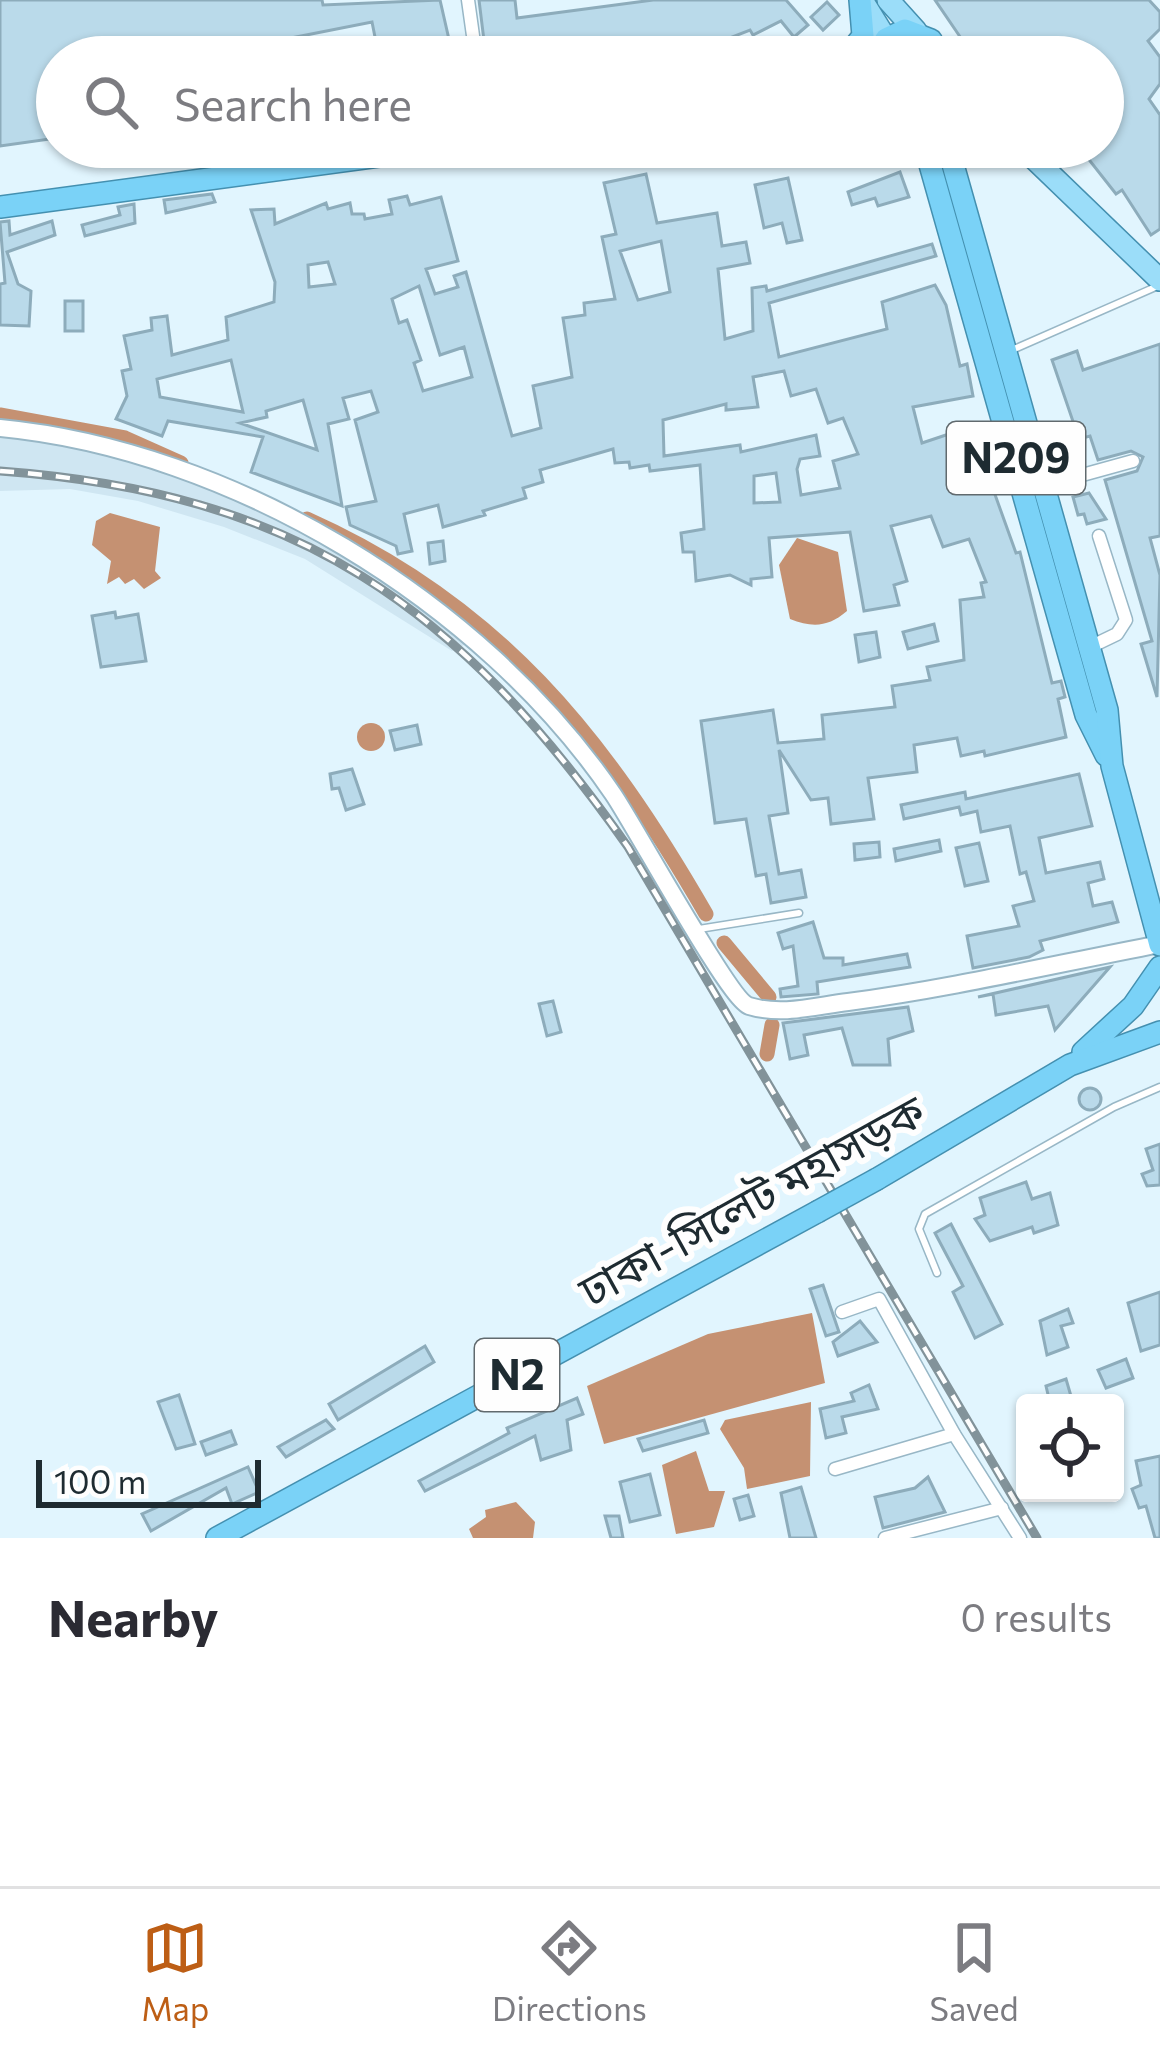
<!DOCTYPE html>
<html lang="en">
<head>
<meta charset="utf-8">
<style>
  :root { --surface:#fff; --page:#f7f7f7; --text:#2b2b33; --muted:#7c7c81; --line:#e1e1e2; --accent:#bd5e15 }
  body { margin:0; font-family:Commissioner,"Noto Sans Bengali",sans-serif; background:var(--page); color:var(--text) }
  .controls { position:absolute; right:36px; bottom:36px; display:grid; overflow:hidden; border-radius:12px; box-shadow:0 3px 9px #0004 }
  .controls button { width:108px; height:108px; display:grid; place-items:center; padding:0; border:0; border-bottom:3px solid var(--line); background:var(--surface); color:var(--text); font:60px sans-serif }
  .scale { position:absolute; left:36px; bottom:30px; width:225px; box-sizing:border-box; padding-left:12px; border:6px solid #1e2b31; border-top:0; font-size:33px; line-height:42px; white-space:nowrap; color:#1e2b31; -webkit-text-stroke:9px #fefefe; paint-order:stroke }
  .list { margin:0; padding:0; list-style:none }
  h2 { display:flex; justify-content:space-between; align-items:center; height:156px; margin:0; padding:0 48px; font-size:51px }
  h2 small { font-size:39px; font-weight:400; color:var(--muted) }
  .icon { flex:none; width:66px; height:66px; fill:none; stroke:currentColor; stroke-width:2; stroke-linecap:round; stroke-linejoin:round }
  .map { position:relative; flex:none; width:1160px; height:1538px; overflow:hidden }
  .search { position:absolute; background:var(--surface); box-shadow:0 3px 9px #0004; left:36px; right:36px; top:36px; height:132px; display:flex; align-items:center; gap:30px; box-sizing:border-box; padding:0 42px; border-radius:66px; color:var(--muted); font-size:45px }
  .sheet { height:348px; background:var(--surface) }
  nav { display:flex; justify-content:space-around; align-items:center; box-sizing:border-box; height:168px; border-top:3px solid var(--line); background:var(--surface); font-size:33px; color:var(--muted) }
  nav a { display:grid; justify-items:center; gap:6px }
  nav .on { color:var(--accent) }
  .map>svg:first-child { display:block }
</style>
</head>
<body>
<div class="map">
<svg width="1160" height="1538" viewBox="0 0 1160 1538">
  <rect width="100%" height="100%" fill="#e1f5fe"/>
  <path fill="#cfe6f2" d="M 0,435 L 137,459 L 263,510 L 316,536 L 425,610 L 466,644 L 452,651 L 305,559 L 224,527 L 138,501 L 70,489 L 0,491 Z"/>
  <g fill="#c59172">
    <path d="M 110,513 L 160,527 L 155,571 L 161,578 L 144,589 L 134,579 L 125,584 L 119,577 L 107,584 L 111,561 L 92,545 L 96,521 Z"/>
    <path d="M 797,538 L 838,552 L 847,611 C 828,627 813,628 790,619 L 779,565 Z"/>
    <circle cx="371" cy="737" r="14"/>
    <path d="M 812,1313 L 825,1383 L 604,1444 L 587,1386 L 708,1334 Z"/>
    <path d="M 811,1402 L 810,1476 L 747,1489 L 744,1468 L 720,1429 L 725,1420 Z"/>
    <path d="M 696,1451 L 709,1491 L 725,1491 L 714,1527 L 676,1534 L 662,1465 Z"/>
    <path d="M 516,1502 L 535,1522 L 533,1538 L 473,1538 L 469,1529 L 486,1517 L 485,1510 Z"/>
  </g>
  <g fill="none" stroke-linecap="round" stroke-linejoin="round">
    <g stroke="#c59172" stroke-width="15">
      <path d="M 0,415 L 125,438 L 181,463"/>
      <path d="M 307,519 C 498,604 604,737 706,914"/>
      <path d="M 724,943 L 769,997"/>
      <path d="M 767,1054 L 772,1025"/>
    </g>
  </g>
  <g fill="#badaea" stroke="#8dacbb" stroke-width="3" fill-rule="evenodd">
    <path d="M 0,0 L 322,0 L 323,5 L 440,0 L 453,57 L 379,57 L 372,22 L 291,38 L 293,57 L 57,57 L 57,138 L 0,146 Z"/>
    <path d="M 479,0 L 515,0 L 517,18 L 653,0 L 786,0 L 808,25 L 794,37 L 781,21 L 753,35 L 750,30 L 691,53 L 658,57 L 486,57 Z"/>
    <path d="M 935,0 L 1149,0 L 1160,12 L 1160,29 L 1148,41 L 1160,57 L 1160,84 L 1149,99 L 1160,115 L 1160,229 L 1151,235 L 1122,190 L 1116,194 L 1079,147 L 1103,147 L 1103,57 L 983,57 L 965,44 Z"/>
    <path d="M 827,2 L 839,15 L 823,30 L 811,17 Z"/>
    <path d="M 266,147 L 301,147 L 302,151 L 252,158 L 252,151 Z"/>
    <path d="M 544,147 L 581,147 L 582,152 L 547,160 Z"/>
    <path d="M 900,172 L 909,197 L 878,206 L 875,198 L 852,205 L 848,192 Z"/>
    <path d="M 646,174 L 657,223 L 717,213 L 722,246 L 746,242 L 750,263 L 718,269 L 725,339 L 753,331 L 752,288 L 766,286 L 767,291 L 932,244 L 936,256 L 769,303 L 779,357 L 887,329 L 882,302 L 935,285 L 946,305 L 960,366 L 967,364 L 973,396 L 913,407 L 922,443 L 961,430 L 965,443 L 979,440 L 981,447 L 994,445 L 997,457 L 985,459 L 984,464 L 1016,553 L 1020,552 L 1052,683 L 1061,681 L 1065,697 L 1058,699 L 1066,737 L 985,756 L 984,751 L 961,756 L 957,738 L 914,745 L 917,772 L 868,778 L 874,819 L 831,824 L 828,798 L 811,800 L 779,750 L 788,813 L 769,816 L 779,874 L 801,870 L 806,897 L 771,903 L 766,874 L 756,876 L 746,819 L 715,823 L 701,721 L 773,710 L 778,743 L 824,739 L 822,715 L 895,707 L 892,686 L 930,680 L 927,667 L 964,660 L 960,600 L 984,597 L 981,583 L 986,582 L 969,539 L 943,547 L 931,516 L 891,526 L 907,581 L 894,585 L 899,605 L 864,611 L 850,532 L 769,538 L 772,577 L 751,579 L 751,585 L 730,575 L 696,581 L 694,552 L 683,552 L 681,533 L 704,529 L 700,465 L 650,471 L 649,465 L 630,468 L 629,462 L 615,463 L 613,449 L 540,470 L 543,482 L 523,488 L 526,498 L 483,511 L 485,515 L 443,527 L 438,505 L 404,514 L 412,551 L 398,554 L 396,546 L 350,525 L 346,507 L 376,501 L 355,420 L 378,412 L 371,391 L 343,398 L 349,419 L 328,424 L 342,506 L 251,472 L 263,437 L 168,421 L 162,436 L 116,419 L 127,396 L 122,371 L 131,369 L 124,336 L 152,330 L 151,318 L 167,316 L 172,355 L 228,340 L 226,317 L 274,302 L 275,282 L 251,210 L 274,209 L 275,224 L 326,203 L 328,209 L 350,203 L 352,214 L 364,214 L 365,219 L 392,214 L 389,200 L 407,196 L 410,205 L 441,197 L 458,261 L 426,269 L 435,294 L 458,287 L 454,276 L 466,272 L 512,436 L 541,428 L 533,386 L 572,377 L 563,318 L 585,315 L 584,303 L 615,299 L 602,237 L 616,234 L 604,183 ZM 661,241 L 670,292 L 638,300 L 620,251 ZM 328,262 L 335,284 L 309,287 L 308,265 ZM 419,286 L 440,355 L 464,347 L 472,377 L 423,391 L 414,363 L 421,360 L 407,320 L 399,323 L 392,299 ZM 231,360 L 243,412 L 160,397 L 157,379 ZM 784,371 L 791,396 L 816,389 L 828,423 L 843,418 L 858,454 L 833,461 L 840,488 L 801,495 L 797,469 L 800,459 L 820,456 L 816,435 L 741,452 L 740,445 L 664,456 L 663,420 L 726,404 L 726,410 L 758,407 L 753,377 ZM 303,400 L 317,450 L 240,423 L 267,417 L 266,411 ZM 776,473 L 780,502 L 754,503 L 754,476 Z"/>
    <path d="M 788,178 L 802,240 L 787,243 L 782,223 L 764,228 L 755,185 Z"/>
    <path d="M 212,194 L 215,202 L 166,213 L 164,200 Z"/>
    <path d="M 134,204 L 135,223 L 85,236 L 82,225 L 120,215 L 118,207 Z"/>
    <path d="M 9,221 L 10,235 L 52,221 L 55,235 L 7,252 L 18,284 L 31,291 L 29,326 L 0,325 L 0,284 L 5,283 L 0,222 Z"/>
    <rect x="65" y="301" width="18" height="30"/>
    <path d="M 1160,344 L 1160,536 L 1150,538 L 1160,575 L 1157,697 L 1141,644 L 1152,641 L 1105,480 L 1137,471 L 1143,457 L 1131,451 L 1098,460 L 1090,436 L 1079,439 L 1052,360 L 1077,351 L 1083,370 Z"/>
    <path d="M 1089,493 L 1106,519 L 1087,524 L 1084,514 L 1078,515 L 1073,497 Z"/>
    <path d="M 443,541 L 445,561 L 430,564 L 428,543 Z"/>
    <path d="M 115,612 L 116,618 L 138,614 L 146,661 L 101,667 L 92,616 Z"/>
    <path d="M 934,624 L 938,641 L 908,649 L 903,632 Z"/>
    <path d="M 876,632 L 880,657 L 859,662 L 855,635 Z"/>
    <path d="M 417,725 L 421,744 L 395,750 L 390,731 Z"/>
    <path d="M 352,769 L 364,804 L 346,810 L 339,788 L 332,789 L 330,774 Z"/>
    <path d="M 1079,774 L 1092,826 L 1039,838 L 1046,873 L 1100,862 L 1104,879 L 1088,883 L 1093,906 L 1112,902 L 1118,922 L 1040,941 L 1043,950 L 1029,957 L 973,968 L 967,936 L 1019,926 L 1013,906 L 1034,901 L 1026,872 L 1020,874 L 1010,826 L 981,832 L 977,811 L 961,815 L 959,807 L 904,819 L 901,805 L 965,792 L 966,799 Z"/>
    <path d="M 939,840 L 941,851 L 896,861 L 894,849 Z"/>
    <path d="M 879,842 L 880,857 L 855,860 L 854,844 Z"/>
    <path d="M 979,843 L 988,881 L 965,886 L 956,848 Z"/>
    <path d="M 813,922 L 824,958 L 843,958 L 843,965 L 907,954 L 910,967 L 817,982 L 818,994 L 781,997 L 780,989 L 798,986 L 793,946 L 783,949 L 778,933 Z"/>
    <path d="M 1110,967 L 1055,1030 L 1048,1006 L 996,1015 L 993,994 L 978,997 Z"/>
    <path d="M 553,1001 L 561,1032 L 547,1036 L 539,1004 Z"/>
    <path d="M 908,1007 L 913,1031 L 888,1039 L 890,1065 L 853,1065 L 842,1028 L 804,1035 L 808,1055 L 790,1059 L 783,1023 Z"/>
    <circle cx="1090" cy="1099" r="11"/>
    <path d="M 1160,1144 L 1160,1185 L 1147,1186 L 1142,1174 L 1153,1170 L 1146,1149 Z"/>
    <path d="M 1026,1182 L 1032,1199 L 1050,1193 L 1058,1225 L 1034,1233 L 1032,1227 L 990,1241 L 975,1219 L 985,1215 L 980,1198 Z"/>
    <path d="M 951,1224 L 1002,1324 L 975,1338 L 953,1292 L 963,1286 L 935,1233 Z"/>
    <path d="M 823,1285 L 839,1332 L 826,1336 L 810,1289 Z"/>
    <path d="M 1160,1292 L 1160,1345 L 1141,1351 L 1128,1303 Z"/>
    <path d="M 1068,1309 L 1073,1323 L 1061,1326 L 1068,1347 L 1047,1355 L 1040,1321 Z"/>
    <path d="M 860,1321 L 877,1342 L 838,1356 L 833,1342 Z"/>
    <path d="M 425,1346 L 434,1362 L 338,1420 L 329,1404 Z"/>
    <path d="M 1126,1359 L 1133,1378 L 1106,1388 L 1098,1370 Z"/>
    <path d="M 1066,1379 L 1073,1403 L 1050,1403 L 1046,1386 Z"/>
    <path d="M 869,1385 L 878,1409 L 842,1417 L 846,1433 L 826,1438 L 820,1409 L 854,1401 L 851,1393 Z"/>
    <path d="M 179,1395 L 195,1444 L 176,1449 L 158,1402 Z"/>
    <path d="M 577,1398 L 583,1414 L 567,1420 L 571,1450 L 541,1460 L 535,1436 L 425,1491 L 419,1481 L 509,1433 L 507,1428 Z"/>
    <path d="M 326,1420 L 334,1429 L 286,1457 L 278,1447 Z"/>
    <path d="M 704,1420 L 708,1433 L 643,1451 L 638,1439 Z"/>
    <path d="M 231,1431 L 236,1444 L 206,1455 L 201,1442 Z"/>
    <path d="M 1160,1456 L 1160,1538 L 1155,1538 L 1146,1506 L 1139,1508 L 1132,1489 L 1141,1485 L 1136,1461 Z"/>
    <path d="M 248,1467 L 259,1492 L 232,1504 L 226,1488 L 151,1531 L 142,1514 Z"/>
    <path d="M 650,1474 L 660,1515 L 630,1522 L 620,1482 Z"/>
    <path d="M 928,1477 L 945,1512 L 883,1528 L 875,1497 L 915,1488 Z"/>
    <path d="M 801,1487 L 816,1538 L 790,1538 L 781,1493 Z"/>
    <path d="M 748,1495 L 754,1516 L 740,1520 L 734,1499 Z"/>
    <path d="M 605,1516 L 619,1516 L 623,1538 L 611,1538 Z"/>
  </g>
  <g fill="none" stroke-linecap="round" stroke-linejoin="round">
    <g stroke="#98b7c6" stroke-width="9">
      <g id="service">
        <path d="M 1012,350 L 1160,285"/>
        <path d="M 699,929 L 799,913"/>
        <path d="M 937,1273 L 919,1229 L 925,1214 L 1114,1107 L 1160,1087"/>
      </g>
    </g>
    <g stroke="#98b7c6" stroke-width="15">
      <g id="minor">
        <path d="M 468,0 L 476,57"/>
        <path d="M 1046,485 L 1133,461"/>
        <path d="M 1090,647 L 1117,634 L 1126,620 L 1099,536"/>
        <path d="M 842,1312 L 879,1299 L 954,1434 L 1020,1538"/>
        <path d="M 835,1469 L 954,1434"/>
        <path d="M 885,1538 L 1002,1508"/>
      </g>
    </g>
    <g stroke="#98b7c6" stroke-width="20">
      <path id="tertiary" d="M 0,428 C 231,450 482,601 613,794 C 635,826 729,1000 749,1006 C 782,1016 815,1006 848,1002 C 953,988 1055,964 1160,944"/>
    </g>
    <g stroke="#4490b0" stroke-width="24">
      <g id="primary">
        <path d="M 862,0 L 886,39"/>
        <path d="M 888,0 L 916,31"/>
        <path d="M 1022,147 L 1160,280"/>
      </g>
    </g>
    <g stroke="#4490b0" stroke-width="24">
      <g id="trunk">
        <path d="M 846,57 L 863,36 L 860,0"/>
        <path d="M 876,57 L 886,39 L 905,30 L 931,40 L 940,57"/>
        <path d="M 925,147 L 1086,715 L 1106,755"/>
        <path d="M 948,147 L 1107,710 L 1112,766 L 1160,945"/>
        <path d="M 0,207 L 446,147"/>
        <path d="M 1083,1052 L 1133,1006 L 1160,967"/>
        <path d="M 877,1179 L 1070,1065 L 1160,1032"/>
        <path d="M 217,1538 L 817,1212"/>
      </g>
    </g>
    <use href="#service" stroke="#fff" stroke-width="6"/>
    <use href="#minor" stroke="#fff" stroke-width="12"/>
    <use href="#tertiary" stroke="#fff" stroke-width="16"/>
    <use href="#primary" stroke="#9bddf9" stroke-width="21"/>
    <use href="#trunk" stroke="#7ad2f7" stroke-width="21"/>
    <g stroke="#82939a" stroke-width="9">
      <path id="rail" d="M 0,471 C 299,493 458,605 628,847 L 1037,1538"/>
    </g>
    <use href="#rail" stroke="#fefefe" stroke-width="4.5" stroke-dasharray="14" stroke-linecap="butt"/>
    <g stroke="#4490b0" stroke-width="24" stroke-linecap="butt">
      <path id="trunk-bridge" d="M 817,1212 L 877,1179"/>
    </g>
    <use href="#trunk-bridge" stroke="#7ad2f7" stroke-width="21"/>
  </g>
  <g text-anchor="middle" stroke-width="12" stroke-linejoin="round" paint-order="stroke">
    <g fill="#fefefe" stroke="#616a6e" stroke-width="3">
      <rect x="947" y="422" width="138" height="72" rx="9"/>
      <rect x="475" y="1339" width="84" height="72" rx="9"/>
    </g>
    <g font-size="42" font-weight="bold" fill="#1e2b31">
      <text x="1016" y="473">N209</text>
      <text x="517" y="1390">N2</text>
    </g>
    <g font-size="45" fill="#1e2b31" stroke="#fefefe">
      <text transform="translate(752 1201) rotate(-29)" y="16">ঢাকা-সিলেট মহাসড়ক</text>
    </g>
  </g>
</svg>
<div class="controls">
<button><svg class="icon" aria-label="locate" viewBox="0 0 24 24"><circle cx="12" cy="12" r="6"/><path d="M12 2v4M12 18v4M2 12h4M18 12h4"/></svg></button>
</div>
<div class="scale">100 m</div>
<div class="search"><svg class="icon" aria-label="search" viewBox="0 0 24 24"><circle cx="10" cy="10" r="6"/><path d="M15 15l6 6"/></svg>Search here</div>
</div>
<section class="sheet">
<h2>Nearby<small>0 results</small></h2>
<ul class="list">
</ul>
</section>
<nav>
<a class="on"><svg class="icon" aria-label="map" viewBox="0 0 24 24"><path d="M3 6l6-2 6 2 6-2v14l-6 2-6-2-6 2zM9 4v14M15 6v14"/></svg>Map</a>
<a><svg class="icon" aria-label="directions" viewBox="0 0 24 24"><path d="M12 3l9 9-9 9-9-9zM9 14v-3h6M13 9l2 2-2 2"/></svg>Directions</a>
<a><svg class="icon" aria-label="saved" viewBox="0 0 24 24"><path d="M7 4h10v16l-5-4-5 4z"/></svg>Saved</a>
</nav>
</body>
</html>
